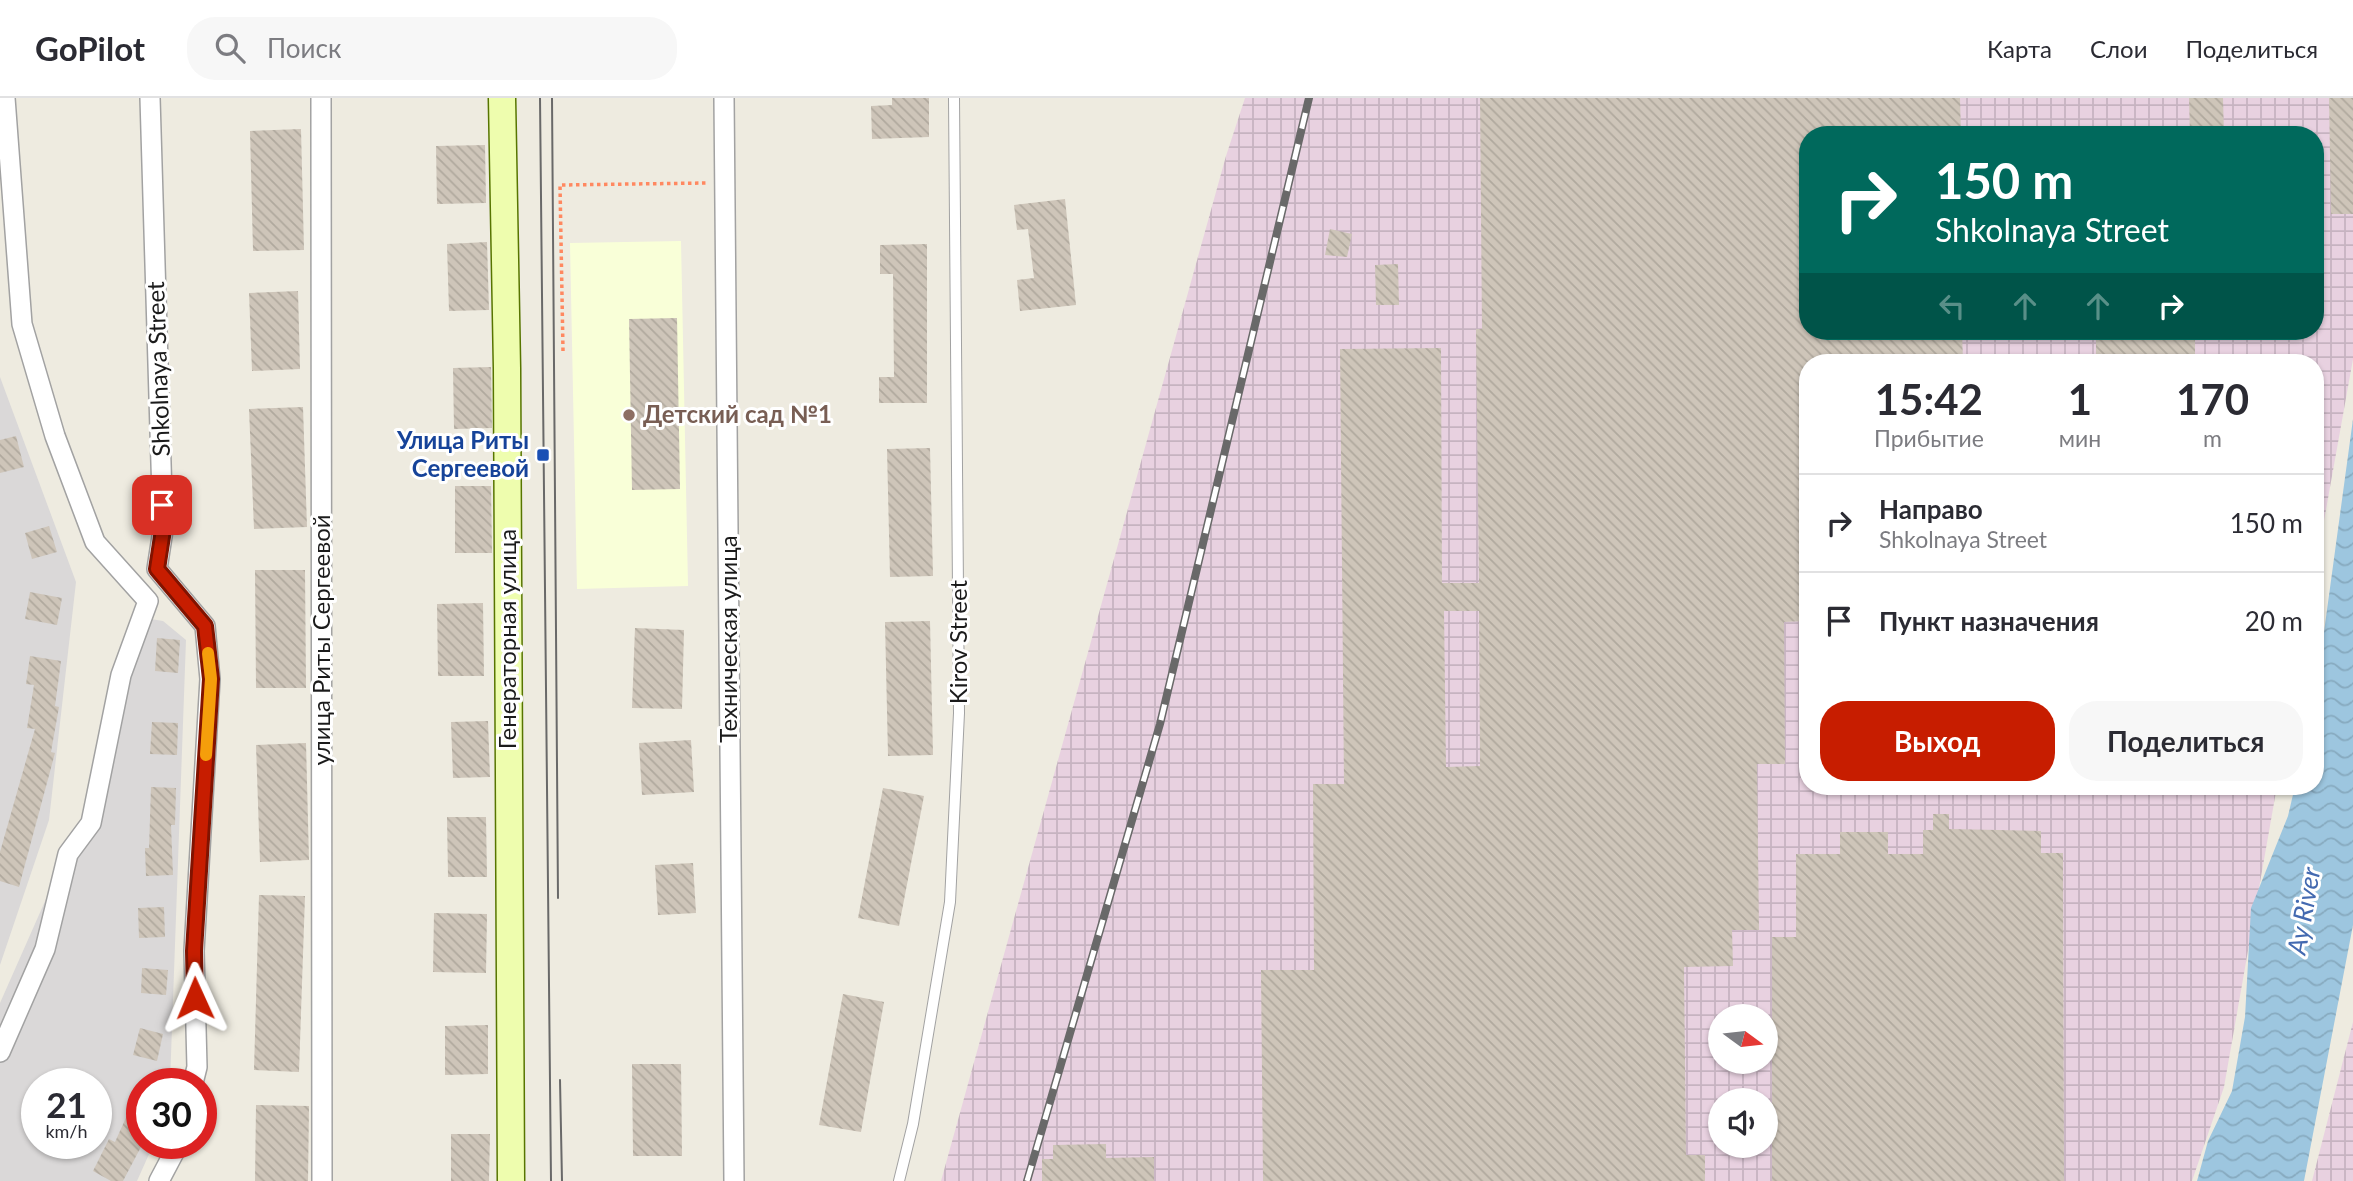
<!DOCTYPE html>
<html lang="ru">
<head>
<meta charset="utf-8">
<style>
  :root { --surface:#fff; --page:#f7f7f7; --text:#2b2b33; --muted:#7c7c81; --line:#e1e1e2; --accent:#c71d00 }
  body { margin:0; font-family:Lato,sans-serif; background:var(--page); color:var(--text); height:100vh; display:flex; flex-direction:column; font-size:26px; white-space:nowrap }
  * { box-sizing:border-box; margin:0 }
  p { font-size:23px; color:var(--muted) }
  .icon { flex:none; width:38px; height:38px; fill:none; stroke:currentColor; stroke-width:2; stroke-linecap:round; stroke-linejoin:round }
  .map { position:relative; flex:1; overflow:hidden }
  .details { position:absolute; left:1799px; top:256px; width:525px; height:441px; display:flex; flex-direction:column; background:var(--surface); border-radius:28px; box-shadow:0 2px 5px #0004 }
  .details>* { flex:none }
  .hud { position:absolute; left:1799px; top:28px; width:525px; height:214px; border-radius:28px; box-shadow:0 2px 5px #0004; background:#00695c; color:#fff; overflow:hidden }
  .needle { width:46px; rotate:105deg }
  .tools { position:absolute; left:1708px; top:906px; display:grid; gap:14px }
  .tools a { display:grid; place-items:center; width:70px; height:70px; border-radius:50%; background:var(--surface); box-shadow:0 2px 5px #0004; font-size:35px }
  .speed { position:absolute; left:21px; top:970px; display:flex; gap:14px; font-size:35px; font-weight:700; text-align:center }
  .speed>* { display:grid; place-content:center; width:91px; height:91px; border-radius:50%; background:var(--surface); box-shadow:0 2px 5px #0004; line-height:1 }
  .speed small { font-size:18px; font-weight:400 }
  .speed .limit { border:10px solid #d22; background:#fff; color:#111 }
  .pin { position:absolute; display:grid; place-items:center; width:60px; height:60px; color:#fff; margin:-30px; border-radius:14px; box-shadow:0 4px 10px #0006 }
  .me { position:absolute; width:77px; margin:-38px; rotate:359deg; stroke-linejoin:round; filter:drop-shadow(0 0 5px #0008) }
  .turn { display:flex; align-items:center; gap:24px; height:147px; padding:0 21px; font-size:32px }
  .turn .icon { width:91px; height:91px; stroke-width:2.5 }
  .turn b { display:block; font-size:49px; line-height:60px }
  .lanes { display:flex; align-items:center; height:66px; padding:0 21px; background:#0003; justify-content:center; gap:35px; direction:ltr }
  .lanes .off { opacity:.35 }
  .eta { display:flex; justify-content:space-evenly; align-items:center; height:119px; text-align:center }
  .eta b { font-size:42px; font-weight:700; line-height:49px }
  .action { display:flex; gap:14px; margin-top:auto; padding:14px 21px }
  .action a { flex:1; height:80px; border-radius:28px; background:var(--accent); color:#fff; font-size:28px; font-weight:700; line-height:80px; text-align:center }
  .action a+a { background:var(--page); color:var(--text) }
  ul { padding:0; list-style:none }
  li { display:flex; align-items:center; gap:21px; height:98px; padding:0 21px; border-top:2px solid var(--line) }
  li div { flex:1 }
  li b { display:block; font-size:26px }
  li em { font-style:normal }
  header { display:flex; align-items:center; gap:42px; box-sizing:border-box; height:98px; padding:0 35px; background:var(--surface); border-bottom:2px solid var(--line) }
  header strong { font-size:33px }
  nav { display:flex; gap:38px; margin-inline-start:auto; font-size:24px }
  .search { width:490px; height:63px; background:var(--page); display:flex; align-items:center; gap:18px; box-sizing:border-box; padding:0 24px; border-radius:28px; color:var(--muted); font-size:26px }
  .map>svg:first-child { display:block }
  .residential { fill:#dad8d8; fill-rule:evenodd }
  .industrial { fill:url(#industrial-grid); fill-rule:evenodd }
  .education { fill:#f9ffd8 }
  .water { fill:url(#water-waves) }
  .building { fill:url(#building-back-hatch); fill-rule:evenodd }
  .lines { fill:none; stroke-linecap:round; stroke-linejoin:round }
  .service-casing { stroke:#a2a2a2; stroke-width:12 }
  .minor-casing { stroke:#a2a2a2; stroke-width:22 }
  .secondary-casing { stroke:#577500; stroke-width:29 }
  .path { stroke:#ff8860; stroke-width:3.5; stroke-dasharray:3.5 3.5; stroke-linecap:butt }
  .service { stroke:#fff; stroke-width:10 }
  .minor { stroke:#fff; stroke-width:19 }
  .secondary { stroke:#eefdae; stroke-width:26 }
  .tram { stroke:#696969; stroke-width:2 }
  .rail-casing { stroke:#696969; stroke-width:8 }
  .rail { stroke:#fff; stroke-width:5; stroke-dasharray:16; stroke-linecap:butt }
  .route-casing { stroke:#811300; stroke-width:18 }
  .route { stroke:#c71d00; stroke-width:12 }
  .slow { stroke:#f59e0b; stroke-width:12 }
  .education-dot { fill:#8d6e63; stroke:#fff; stroke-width:2.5 }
  .transit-dot { fill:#1a4fb4; stroke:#fff; stroke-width:2.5 }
  .labels { text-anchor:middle; stroke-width:6; stroke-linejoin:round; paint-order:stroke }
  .street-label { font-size:24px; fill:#1b1b1b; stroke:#fff }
  .education-label { font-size:24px; font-weight:bold; fill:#785e54; stroke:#fff; text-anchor:start }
  .transit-label { font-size:24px; font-weight:bold; fill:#164399; stroke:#fff; text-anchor:end }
  .water-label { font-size:26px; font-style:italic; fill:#4369b0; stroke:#fff }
</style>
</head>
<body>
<header>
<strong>GoPilot</strong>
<div class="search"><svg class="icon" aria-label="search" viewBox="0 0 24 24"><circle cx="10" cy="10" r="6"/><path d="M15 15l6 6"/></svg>Поиск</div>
<nav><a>Карта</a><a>Слои</a><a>Поделиться</a></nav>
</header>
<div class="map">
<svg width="2353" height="1083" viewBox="0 0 2353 1083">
  <defs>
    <pattern id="industrial-grid" width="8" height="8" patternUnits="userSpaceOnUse" patternTransform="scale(1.75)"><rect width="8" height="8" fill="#e8d1e0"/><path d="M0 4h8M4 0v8" fill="none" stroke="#c6b3c0"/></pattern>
    <pattern id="water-waves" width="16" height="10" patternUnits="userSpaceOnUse" patternTransform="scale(1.75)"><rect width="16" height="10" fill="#9dc6df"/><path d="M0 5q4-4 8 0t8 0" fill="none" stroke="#87aabf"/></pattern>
    <pattern id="building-back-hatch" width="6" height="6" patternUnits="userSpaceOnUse" patternTransform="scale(1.75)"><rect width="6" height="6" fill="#cec5b9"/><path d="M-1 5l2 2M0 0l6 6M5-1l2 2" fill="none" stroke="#b0a99e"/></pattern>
  </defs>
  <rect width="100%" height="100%" fill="#eeebe0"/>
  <path class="residential" d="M0,279l76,205 -27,238 -49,145z
    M133,518l30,5 23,19 -16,443h-28v60h12l-17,38h-137v-178l84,-190zM37,985h59v60h-59z"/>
  <path class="industrial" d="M1245,0h1108v261l-38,212v-209h-507v424h469l-53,301 -32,94h-1251l285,-1025zM1808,37h507v196h-507zM1720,919h46v45h-46zM1720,1003h46v45h-46z
    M2353,924v159h-41z"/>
  <path class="education" d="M681,143l7,345 -111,3 -7,-346z"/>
  <path class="water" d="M2353,321v506l-49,256h-107l11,-40 24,-50 13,-74 6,-109 37,-92 7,-30h20v-88z"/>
  <path class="building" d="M892,0h37v39l-57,2 -1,-33 21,-1z
    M1480,0h480l1,37h-153v196h154l1,31h-155v259l-24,1 1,142h-28l2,166h-27l1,36 -49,1 2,188h19v26h-442l-2,-211h53l-1,-186h31l-4,-435 101,-1 1,235h37l-3,-254h6zM1444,513h35l1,155 -34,1z
    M2189,0h34l1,37h-34z
    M2329,0h24v116h-22z
    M301,31l3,121 -51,1 -3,-120z
    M485,47l1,58 -49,1 -1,-58z
    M1065,101l11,106 -56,6 -3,-31 17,-2 -6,-49 -11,1 -3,-25z
    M1330,131l22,5 -5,23 -22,-2z
    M487,144l2,68 -40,1 -2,-67z
    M927,146v159h-48v-26h15l-1,-103h-13v-29z
    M1398,166l1,41h-23l-1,-40z
    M298,193l2,78 -48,2 -3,-78z
    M677,220l3,171 -48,1 -3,-171z
    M2096,233h99v31h-99z
    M491,269l1,61 -38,1 -1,-61z
    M303,309l4,120 -53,2 -5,-120z
    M16,338l8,31 -24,6v-33z
    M930,350l3,128 -43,1 -3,-128z
    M455,388h36l1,67h-37z
    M49,428l8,26 -25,7 -7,-26z
    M255,472h50l1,118h-50z
    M30,494l32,6 -5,27 -32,-6z
    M483,505l1,73h-46l-1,-72z
    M930,523l3,134 -45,1 -3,-134z
    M635,530l49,2 -2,79 -50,-1z
    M157,540l23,2 -2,33 -23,-2z
    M30,558l31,5 -6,45 4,1 -8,45 4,1 -36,134 -19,-6v-29l35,-123 -8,-1 7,-43 -8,-1z
    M488,623l2,56 -37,1 -2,-56z
    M152,624l26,1 -1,32 -27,-1z
    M691,642l3,52 -52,3 -3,-52z
    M306,645l3,117 -49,2 -4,-117z
    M151,689l25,1 -1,37h-4l2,50 -27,1 -1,-28h4z
    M883,690l41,8 -25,130 -41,-8z
    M1933,716h16v15l92,2v22h22l1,328h-292v-244h24v-83h44v-22h48v22h35v-24h10z
    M447,719h39l1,60h-39z
    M693,765l3,50 -38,2 -3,-50z
    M259,797l46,1 -6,176 -45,-2z
    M164,809l1,30 -26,1 -1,-30z
    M434,815l53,1 -1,59 -53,-1z
    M142,870l26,2 -2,25 -25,-2z
    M843,896l41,8 -23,130 -42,-7z
    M488,927v49l-43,1v-49z
    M140,930l23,6 -6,27 -24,-6z
    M632,966h49l1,92h-49z
    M142,984v63l-19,36h-12l-18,-10 16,-32 6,3z
    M256,1007l53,1 -1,75h-53z
    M451,1036h39l-1,47h-38z
    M1106,1046v14l48,-1v24h-112v-22h11v-14z"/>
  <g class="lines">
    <defs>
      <path id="service" d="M899,1083l14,-57 37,-222 9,-189 -5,-615"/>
      <path id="minor" d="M150,0l13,432 -6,39 48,57 5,53 -16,272 3,116 -4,16
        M321,0l1,1083
        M724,0l10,1083
        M0,954l45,-103 23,-95 23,-31 30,-148 27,-74 -53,-59 -40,-106 -33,-112 -17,-226
        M159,1083l20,-38"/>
      <path id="secondary" d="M502,0l5,270 4,813"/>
    </defs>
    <use href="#service" class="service-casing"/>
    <use href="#minor" class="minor-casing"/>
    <use href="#secondary" class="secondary-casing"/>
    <path class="path" d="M563,253l-3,-166 146,-2"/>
    <use href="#service" class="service"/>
    <use href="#minor" class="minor"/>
    <use href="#secondary" class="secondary"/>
    <path class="tram" d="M540,0l11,1083
      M552,0l6,800
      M560,982l2,101"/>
    <defs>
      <path id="rail" d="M1027,1083l133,-457 149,-626"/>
    </defs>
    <use href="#rail" class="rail-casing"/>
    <use href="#rail" class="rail"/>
  </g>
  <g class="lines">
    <defs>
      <path id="route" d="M162,407l1,25 -6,39 48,57 6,53 -17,272 1,47"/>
    </defs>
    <use href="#route" class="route-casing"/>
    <use href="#route" class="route"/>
    <path class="slow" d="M206,657l5,-76 -3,-26"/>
  </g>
  <circle class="education-dot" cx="629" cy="317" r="7"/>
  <rect class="transit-dot" x="536" y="350" width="14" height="14" rx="3.5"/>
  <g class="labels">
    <g class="street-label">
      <text transform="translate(159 271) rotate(-92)" y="8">Shkolnaya Street</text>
      <text transform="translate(508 541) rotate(-90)" y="8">Генераторная улица</text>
      <text transform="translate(729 541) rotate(-90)" y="8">Техническая улица</text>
      <text transform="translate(322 542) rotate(-90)" y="8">улица Риты Сергеевой</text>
      <text transform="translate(959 544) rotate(-90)" y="8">Kirov Street</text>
    </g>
    <g class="education-label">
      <text x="643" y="325">Детский сад №1</text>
    </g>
    <g class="transit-label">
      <text x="529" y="351">Улица Риты<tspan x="529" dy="28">Сергеевой</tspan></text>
    </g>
    <g class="water-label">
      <text transform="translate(2304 813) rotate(-80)" y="9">Ay River</text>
    </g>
  </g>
</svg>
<div class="tools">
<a><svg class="needle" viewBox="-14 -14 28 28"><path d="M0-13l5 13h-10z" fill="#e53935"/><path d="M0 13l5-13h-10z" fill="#7c7c81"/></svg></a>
<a><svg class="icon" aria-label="sound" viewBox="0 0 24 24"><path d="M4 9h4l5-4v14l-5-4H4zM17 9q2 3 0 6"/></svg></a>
</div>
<div class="speed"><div>21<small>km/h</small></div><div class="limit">30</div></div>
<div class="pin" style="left:162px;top:407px;background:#d93025"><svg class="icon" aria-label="arrive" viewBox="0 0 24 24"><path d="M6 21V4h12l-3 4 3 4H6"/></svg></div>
<svg class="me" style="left:195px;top:900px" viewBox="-20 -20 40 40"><path d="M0-17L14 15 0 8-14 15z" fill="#c71d00" stroke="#fff" stroke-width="4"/></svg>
<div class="hud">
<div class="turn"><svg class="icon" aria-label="right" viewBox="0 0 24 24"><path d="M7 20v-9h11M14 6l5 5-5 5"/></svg><div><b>150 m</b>Shkolnaya Street</div></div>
<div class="lanes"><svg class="icon off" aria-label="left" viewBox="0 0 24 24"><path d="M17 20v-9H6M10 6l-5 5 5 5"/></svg><svg class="icon off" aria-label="ahead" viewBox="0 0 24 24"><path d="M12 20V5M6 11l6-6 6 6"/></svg><svg class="icon off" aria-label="ahead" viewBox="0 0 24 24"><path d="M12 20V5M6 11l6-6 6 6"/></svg><svg class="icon" aria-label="right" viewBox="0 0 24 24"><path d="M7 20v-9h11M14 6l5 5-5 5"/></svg></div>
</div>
<section class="details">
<div class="eta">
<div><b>15:42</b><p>Прибытие</p></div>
<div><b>1</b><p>мин</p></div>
<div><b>170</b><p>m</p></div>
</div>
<ul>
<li><svg class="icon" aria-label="right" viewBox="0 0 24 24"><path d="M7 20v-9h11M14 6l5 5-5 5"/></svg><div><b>Направо</b><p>Shkolnaya Street</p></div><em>150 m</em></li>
<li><svg class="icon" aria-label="arrive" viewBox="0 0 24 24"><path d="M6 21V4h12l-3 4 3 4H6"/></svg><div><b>Пункт назначения</b></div><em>20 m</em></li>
</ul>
<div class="action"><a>Выход</a><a>Поделиться</a></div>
</section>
</div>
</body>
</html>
